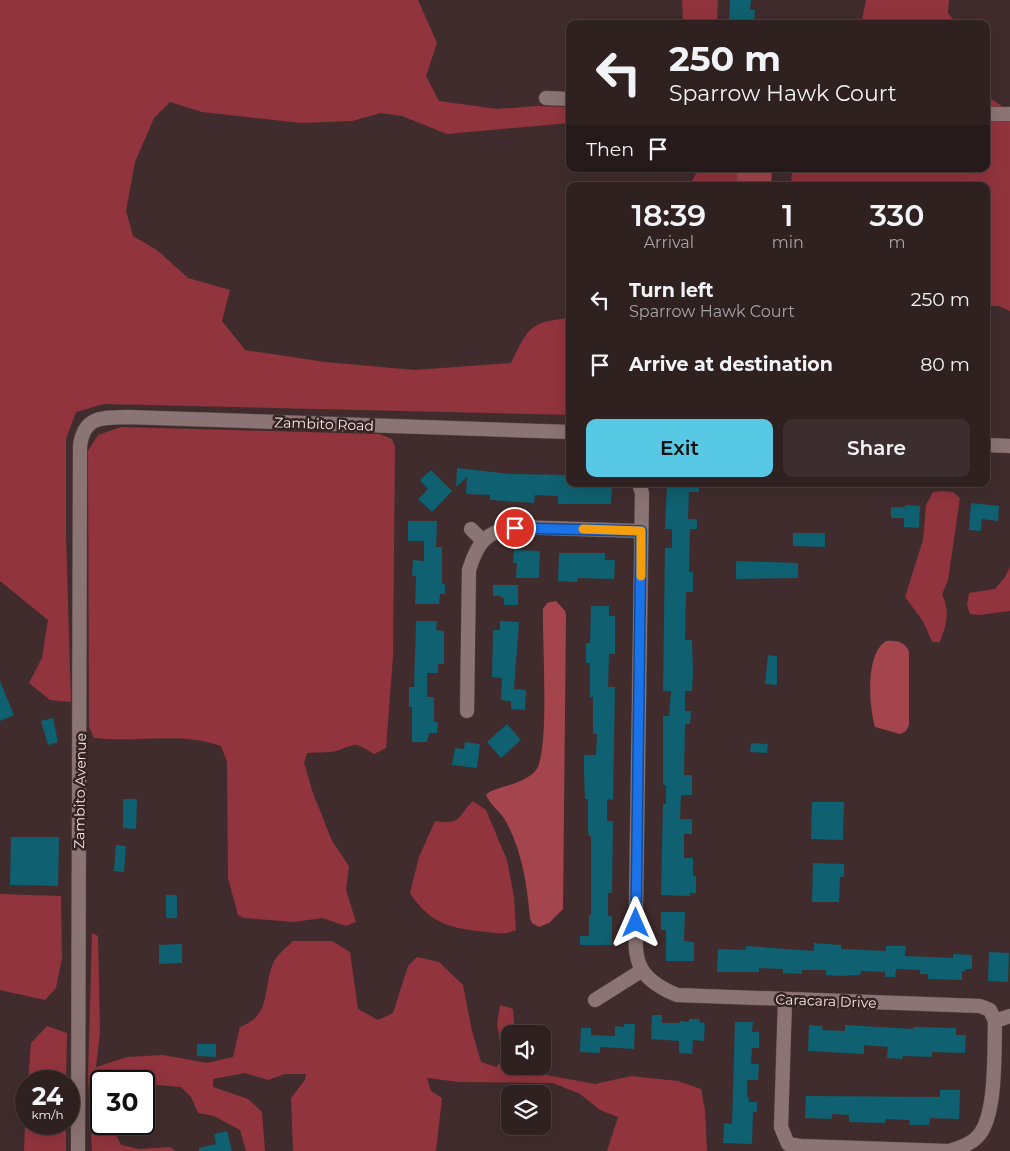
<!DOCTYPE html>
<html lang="en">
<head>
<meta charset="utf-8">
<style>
  :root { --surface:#302121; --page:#3c2e2e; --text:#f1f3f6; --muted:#a8a3a5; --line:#4b3e3f; --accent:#58c9e4 }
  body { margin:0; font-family:Montserrat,sans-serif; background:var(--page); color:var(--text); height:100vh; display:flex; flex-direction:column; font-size:19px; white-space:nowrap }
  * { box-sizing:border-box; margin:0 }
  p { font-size:16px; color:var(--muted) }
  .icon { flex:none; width:28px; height:28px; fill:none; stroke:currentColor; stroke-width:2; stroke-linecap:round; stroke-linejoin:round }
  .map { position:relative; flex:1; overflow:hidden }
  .side { position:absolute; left:566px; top:182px; width:424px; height:305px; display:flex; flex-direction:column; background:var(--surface); border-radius:10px; box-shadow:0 5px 20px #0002,0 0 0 1px var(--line) }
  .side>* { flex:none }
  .guide { position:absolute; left:566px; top:20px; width:424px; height:152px; border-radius:10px; box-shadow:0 5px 20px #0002,0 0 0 1px var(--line); background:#302121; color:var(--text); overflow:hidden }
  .controls { position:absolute; left:501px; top:1025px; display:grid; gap:10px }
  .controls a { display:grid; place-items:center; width:50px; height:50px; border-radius:10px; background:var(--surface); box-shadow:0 5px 20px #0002,0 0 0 1px var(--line); font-size:25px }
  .speed { position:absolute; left:15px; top:1070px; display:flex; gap:10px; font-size:25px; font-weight:700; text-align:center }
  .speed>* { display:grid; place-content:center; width:65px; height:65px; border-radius:50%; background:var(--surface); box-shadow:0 5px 20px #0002,0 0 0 1px var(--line); line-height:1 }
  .speed small { font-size:12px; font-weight:400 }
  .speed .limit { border:2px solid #111; border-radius:8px; background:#fff; color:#111 }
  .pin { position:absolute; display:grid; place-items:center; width:42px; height:42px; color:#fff; margin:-21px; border:2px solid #fff; border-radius:50%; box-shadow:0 1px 5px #0007 }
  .me { position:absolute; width:55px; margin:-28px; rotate:0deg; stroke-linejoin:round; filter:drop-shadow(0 0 4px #0008) }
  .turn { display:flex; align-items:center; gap:18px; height:105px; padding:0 20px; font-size:22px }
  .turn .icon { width:65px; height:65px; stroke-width:2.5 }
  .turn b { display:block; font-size:35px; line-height:42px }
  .then { display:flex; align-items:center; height:48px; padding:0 20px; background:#0003; gap:10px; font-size:19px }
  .eta { display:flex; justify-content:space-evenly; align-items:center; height:85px; text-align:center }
  .eta b { font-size:30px; font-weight:600; line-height:35px }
  .primary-button { display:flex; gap:10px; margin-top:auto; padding:10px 20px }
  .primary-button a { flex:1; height:58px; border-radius:10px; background:var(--accent); color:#111; font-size:20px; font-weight:600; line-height:58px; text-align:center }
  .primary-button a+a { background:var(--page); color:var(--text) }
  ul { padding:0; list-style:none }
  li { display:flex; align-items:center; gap:15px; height:65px; padding:0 20px }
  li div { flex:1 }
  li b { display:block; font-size:19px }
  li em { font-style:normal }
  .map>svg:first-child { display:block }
  .forest { fill:#92343e }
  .water { fill:#a4454d }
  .building { fill:#0f6070 }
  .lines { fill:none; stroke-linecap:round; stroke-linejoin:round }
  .minor-casing { stroke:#5b4b4a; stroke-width:15 }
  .minor { stroke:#8b7474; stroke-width:14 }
  .route-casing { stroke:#114b97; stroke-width:12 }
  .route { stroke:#1a73e8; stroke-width:9 }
  .slow { stroke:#f59e0b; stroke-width:9 }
  .labels { text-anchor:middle; stroke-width:5; stroke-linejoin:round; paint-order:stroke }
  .street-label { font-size:14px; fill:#f3e6e5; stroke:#352222 }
</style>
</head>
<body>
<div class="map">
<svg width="1010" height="1151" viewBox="0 0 1010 1151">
  <rect width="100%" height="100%" fill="#402c2c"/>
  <path class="forest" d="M0,0h418l19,43 -11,33 13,25 58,8 41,-3 32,1v16l-123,11 -45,-18 -21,-3 -29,8 -51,2 -99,-11 -32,-10 -16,16 -19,44 -9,49 7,25 24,14 31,28 42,12 -8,31 23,29 80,12 90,8 96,-7c18,-35 17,-41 59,-45v97l-466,-11 -28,8 -10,27v96l5,167 -21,-2 -21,-17 13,-25 6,-38 -48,-39z
    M682,0h36l-1,24h-34z
    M866,0h83l-1,13 9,11h-96z
    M986,97l9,4 15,12v198l-11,-5h-13v-120h-195l1,-17h194z
    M698,169h38l1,17h-47z
    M121,427l258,7 13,5 3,8 -2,209 -7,92 -12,6c-22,-13 -16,-10 -38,-3 -8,2 -20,1 -29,2l-3,10 9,30 19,48 17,25 -3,24 10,32 -10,4 -24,-8 -28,4 -50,-4 -6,-3 -10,-37 -1,-116 -6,-16c-41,-15 -85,-3 -127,-8l-5,-11 -1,-276 10,-16z
    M942,491l11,1 7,6 -12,82 -6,14c8,18 5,29 -2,48h-8l-9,-21 -18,-24 18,-57 3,-35 7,-13z
    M1010,567v44l-31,4 -9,-1 -3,-9 2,-12 26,-4 10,-12z
    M473,801l13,9 21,50 7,37 2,33c-11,5 -18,3 -30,2 -35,-4 -55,-7 -76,-39l9,-36 16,-36c27,5 23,-6 38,-20z
    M0,894l61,2 1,62 -6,30 -11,12 -45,-10z
    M92,933l6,3 2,96 -4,35 31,-10 36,-2 44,8 26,-6 7,-30c33,-12 22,-40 34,-66 4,-7 13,-14 19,-20h39l18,11 8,57 20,11 15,-7 15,-47 9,-9 22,5 24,23 9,46 9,31 15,5 7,-7 -6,-36 3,-19 13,4 2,25h-5v32h8l1,4 76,14 36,-8 47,5 23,8 4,21 2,41h-100l11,-34 -18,-7 -20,-16 -27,-11 -94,-1 -32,-4 4,13 11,7 -6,53h-143l-2,-53 14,-18 1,-6h-21l-17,6 -23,-7 -32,6v8l35,12 14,13 3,39h-19l-6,-21 -26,-14 -16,-3 -7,-16 -10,-10 -37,-3v-3h-43v43h10l10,21 18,4 31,-2 5,4h-83l-4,-73z
    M47,1026l20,7 -1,48h-38l3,-38z
    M26,1101v23h40v27h-42z"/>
  <path class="water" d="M736,169h36l-1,17h-34z
    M556,601l9,10 1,4 -3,294 -14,14 -10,4 -7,-4 -2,-5c-3,-33 -8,-69 -25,-98 -5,-9 -15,-15 -19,-25 8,-9 37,-9 50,-25 14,-17 6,-133 7,-161l4,-6z
    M886,641c10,-1 20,1 23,11v73l-3,6 -6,3 -25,-7c-6,-20 -10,-73 11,-86z"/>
  <path class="building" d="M730,0h21l-1,10h5l-1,14h-25z
    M457,468l54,6 59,1v9h42l-1,20h-53v-8l-23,-1 -1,8 -44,-3v-5l-24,-1 1,-17 -11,10z
    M431,470l21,21 -20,21 -14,-13 10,-10 -8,-9z
    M667,484h32v8h-10l-1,27h9v10h-7l-1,43h4v20h-7l-1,48h7l1,32 -1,19h-7v20h6l-1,13h-5l-1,51h8v20h-11l-1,24h12v15h-8v24h9v18h3v17h-6v3l-29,-1 2,-91h3v-19h-3v-69h6l2,-25h-8l2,-143h7v-19h-7z
    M971,503l28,3 -1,15 -16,-2 -1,12 -12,-1z
    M905,505l15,1 -1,22 -15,-1v-9h-13v-11h14z
    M408,521h29l-1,26h6v37h3v10h-5l-1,10h-24l1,-28h-4l1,-16 11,1v-20h-16z
    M793,533h32v14l-32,-1z
    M514,550l26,1 -1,27h-23l1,-15h-4z
    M559,553h46v7h10l-1,19 -36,-1 -1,4 -19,-1z
    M736,561l62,2v15l-62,1z
    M493,585h25v20h-14v-7h-3v-2h-8z
    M591,606h18v10h6v38h-6l-1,33h7l-2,113 -6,-1v22h6l-1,72h-4v23h4v29h-32v-9h9v-21h2v-79h-2l-1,-5v-32h-3l-1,-29v-15h12l1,-21h-4v-37h-3v-34h-4v-20h4z
    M416,621h21l-1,9 8,1v33h-6v9h-11v24h7v25h4l-1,11h-8l-2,9h-15v-35h-3v-20h5z
    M500,621l19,1 -5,67 12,1 -1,20 -14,-1v-8l-10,-1 1,-22 -10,-1 1,-47h7z
    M768,655l9,1v29l-12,-1z
    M0,681l14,34 -14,6z
    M53,718l5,24 -10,3 -7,-24z
    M507,724l14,16 -20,18 -14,-16z
    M465,742l15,2 -3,24 -25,-3 3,-17 9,1z
    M751,743l17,1 -1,9 -17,-1z
    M123,799h14l-1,30 -13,-1z
    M812,802h32l-1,38 -32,-1z
    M11,837h48l-1,49 -48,-1z
    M116,845l10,1 -2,26 -10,-1z
    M813,863l31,1v13h-4l-1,25h-27z
    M166,895h11v23h-11z
    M661,912h24l-1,29 10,1v19h-28v-31h-5z
    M814,943l27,2v4l45,2v-5h20l-1,10 48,2v-4l19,1v14h-7v3l-3,-1v9l-34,-1v-5h-8v-4l-24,-1 -1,8h-10v-5l-24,-1 -1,4 -20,1 -14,-1v-5h-24v4l-19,-1v-4l-24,-1v4h-42l1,-23 28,1v-4l68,5z
    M182,944v19l-23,1v-19z
    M989,952l20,1 -1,29 -20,-1z
    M652,1015h10v8h18v-2l9,1v-3h11l-1,3 6,1 -1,18 -11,-1 -1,14 -13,-1v-12l-28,-2z
    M735,1022h18l-1,10h7v16h-7l-1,16h8l-1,16h-11v17l2,1v4h8v10h-4l-1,32 -29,-1 1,-20 8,1z
    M624,1024h11l-1,25 -34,-2v6l-20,-1 1,-24h10v7l24,1v-10l9,1z
    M809,1025l13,1v4l23,1v-6l68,4v-2l43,1v7h10l-1,18 -33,-1v5l-29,-1 -1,3 -15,-1 1,-11 -24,-2v9l-56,-3z
    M197,1044h19v13l-19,-1z
    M940,1090h20l-1,29 -29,-1 -1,7h-20l1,-5 -24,-1 -1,4 -36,-1v-7l-17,-1v5l-27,-1 1,-22 134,1z
    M227,1131l5,20h-33v-3l17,-4 -2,-10z"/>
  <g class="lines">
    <defs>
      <path id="minor" d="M546,98l24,1
        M986,114h24
        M986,445l24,1
        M639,484l3,9 -6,414c0,46 -8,68 41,88l303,11 10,4 5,11 15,-5
        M471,529l12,12
        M467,711l2,-141c8,-26 16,-39 46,-43l126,4
        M595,1000l46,-29
        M785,1000l-4,127 7,17 12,2 147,5
        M78,1151l2,-705c4,-31 23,-28 47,-29l443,15
        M949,1151c11,-3 23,-7 30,-16 18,-21 15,-86 16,-114"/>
    </defs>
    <use href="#minor" class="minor-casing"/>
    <use href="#minor" class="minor"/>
  </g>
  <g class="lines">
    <defs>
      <path id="route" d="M515,528l126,3 -5,392"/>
    </defs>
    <use href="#route" class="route-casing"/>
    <use href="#route" class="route"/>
    <path class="slow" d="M583,529l58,2v45"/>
  </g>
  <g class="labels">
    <g class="street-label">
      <text transform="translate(324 424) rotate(2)" y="5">Zambito Road</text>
      <text transform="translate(80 791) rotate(-89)" y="5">Zambito Avenue</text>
      <text transform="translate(826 1001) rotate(2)" y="5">Caracara Drive</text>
    </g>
  </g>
</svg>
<div class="controls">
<a><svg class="icon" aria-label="sound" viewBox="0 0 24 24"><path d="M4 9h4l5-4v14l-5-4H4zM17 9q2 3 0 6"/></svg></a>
<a><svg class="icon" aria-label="layers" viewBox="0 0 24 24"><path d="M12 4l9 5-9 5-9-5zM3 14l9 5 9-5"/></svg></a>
</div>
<div class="speed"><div>24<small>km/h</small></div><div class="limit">30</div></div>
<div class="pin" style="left:515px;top:528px;background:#d93025"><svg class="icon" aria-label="arrive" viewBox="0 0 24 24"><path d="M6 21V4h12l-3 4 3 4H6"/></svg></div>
<svg class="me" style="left:636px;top:923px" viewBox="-20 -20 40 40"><path d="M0-17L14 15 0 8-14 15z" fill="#1a73e8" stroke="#fff" stroke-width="4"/></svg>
<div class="guide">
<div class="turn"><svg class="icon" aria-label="left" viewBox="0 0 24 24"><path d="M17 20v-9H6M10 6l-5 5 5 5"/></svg><div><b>250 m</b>Sparrow Hawk Court</div></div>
<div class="then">Then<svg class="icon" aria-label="arrive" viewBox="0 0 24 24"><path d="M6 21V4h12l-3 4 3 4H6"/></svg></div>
</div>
<section class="side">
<div class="eta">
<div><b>18:39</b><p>Arrival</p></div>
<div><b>1</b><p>min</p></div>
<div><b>330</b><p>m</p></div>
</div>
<ul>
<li><svg class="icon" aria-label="left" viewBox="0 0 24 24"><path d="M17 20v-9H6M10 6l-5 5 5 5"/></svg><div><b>Turn left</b><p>Sparrow Hawk Court</p></div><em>250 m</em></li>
<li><svg class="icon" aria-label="arrive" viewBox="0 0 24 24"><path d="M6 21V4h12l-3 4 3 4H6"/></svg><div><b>Arrive at destination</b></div><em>80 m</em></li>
</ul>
<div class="primary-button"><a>Exit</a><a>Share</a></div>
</section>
</div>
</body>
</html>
